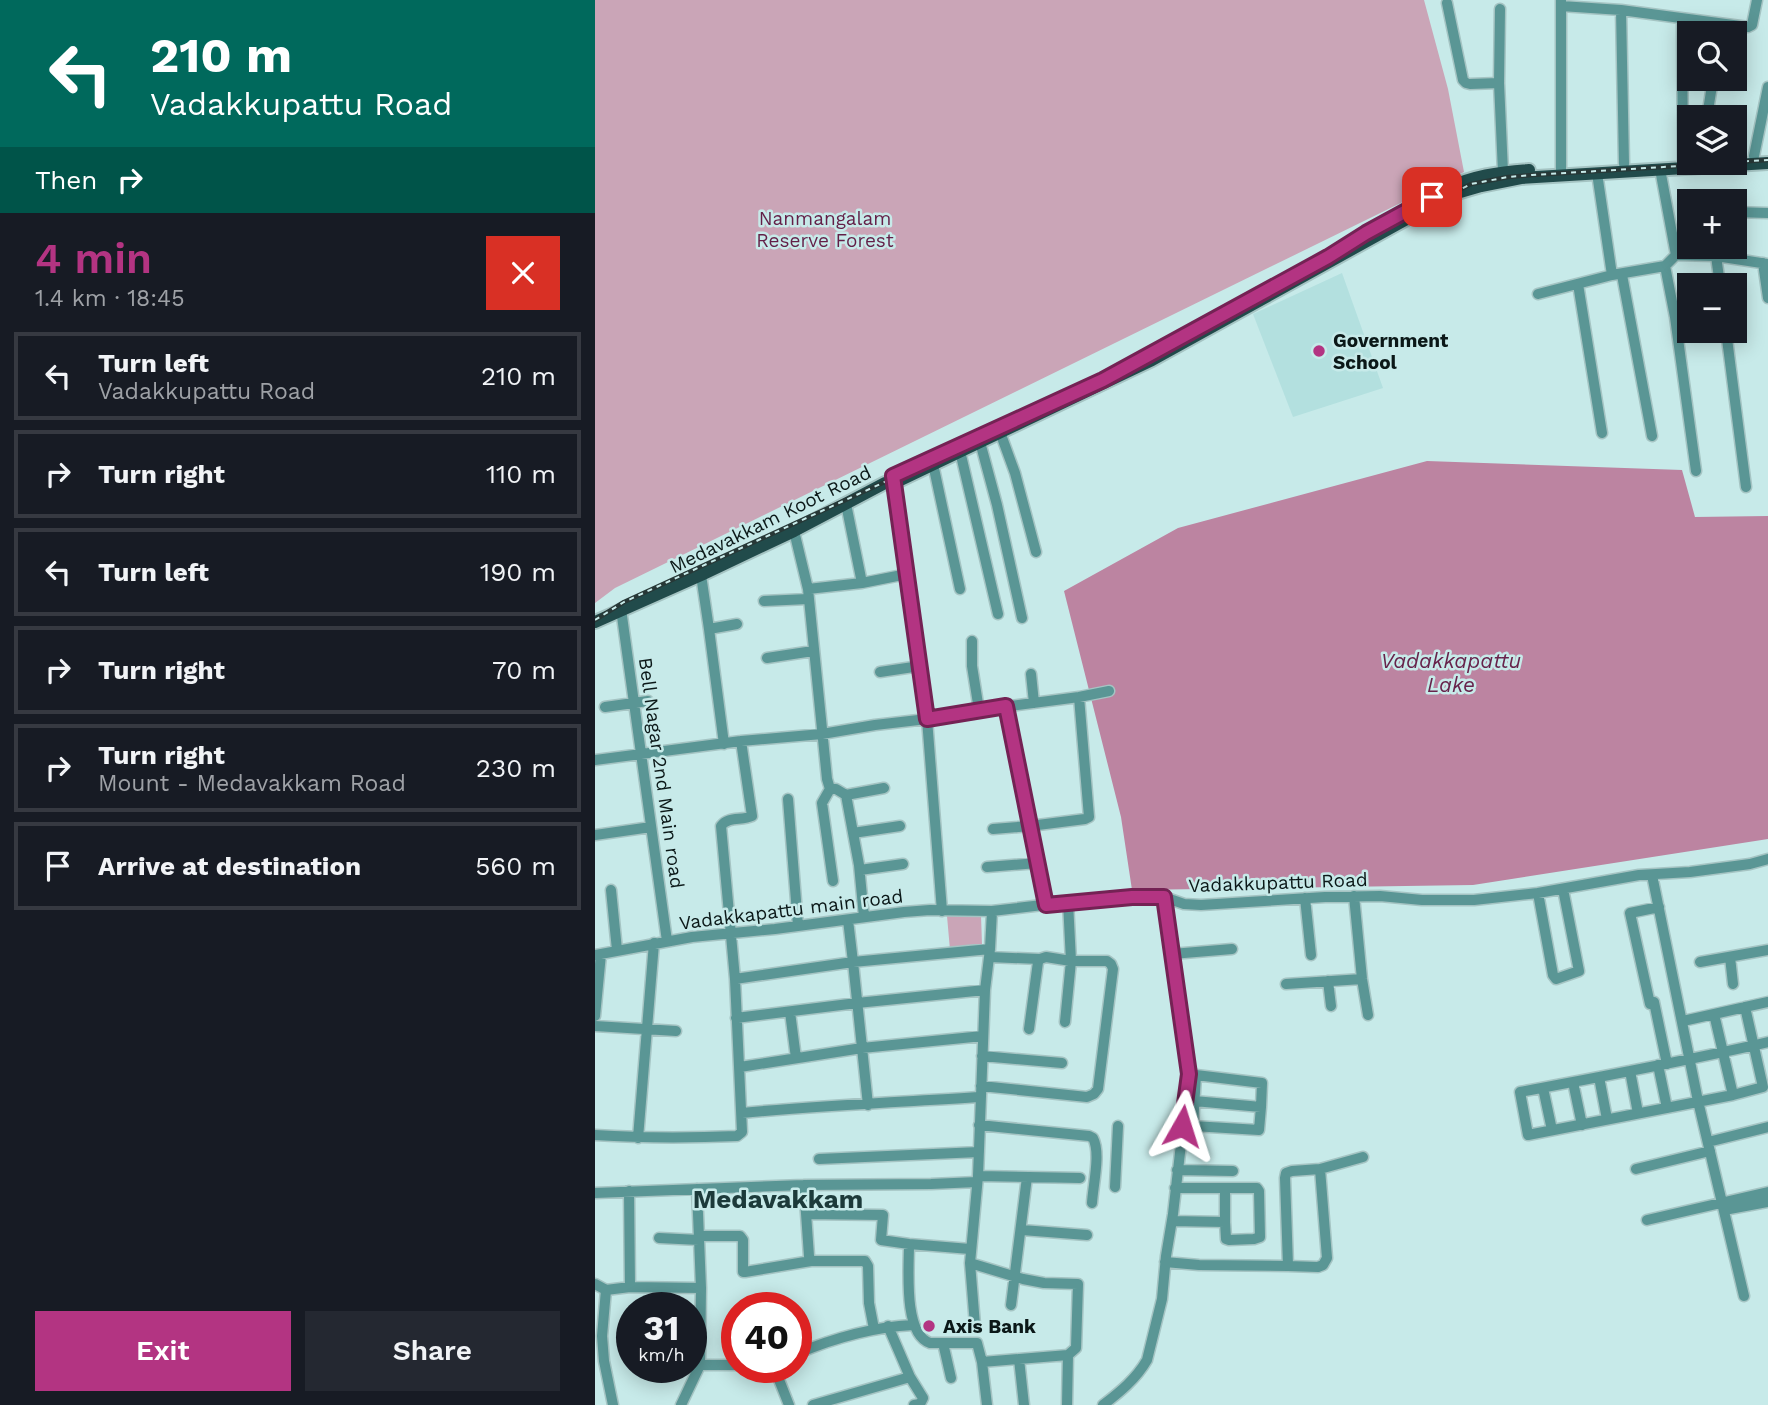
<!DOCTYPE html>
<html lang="en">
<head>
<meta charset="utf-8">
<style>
  :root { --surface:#171b24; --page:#242831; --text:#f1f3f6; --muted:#9ea1a6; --line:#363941; --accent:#b33482 }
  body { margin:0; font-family:"Work Sans",sans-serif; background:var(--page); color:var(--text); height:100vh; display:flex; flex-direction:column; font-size:26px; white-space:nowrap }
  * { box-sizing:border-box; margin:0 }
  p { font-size:23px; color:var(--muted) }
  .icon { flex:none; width:38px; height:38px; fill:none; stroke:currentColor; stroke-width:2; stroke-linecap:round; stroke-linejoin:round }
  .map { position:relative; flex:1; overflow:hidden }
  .sheet { display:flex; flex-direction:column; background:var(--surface); width:595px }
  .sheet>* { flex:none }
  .top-card { background:#00695c; color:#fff; overflow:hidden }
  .tools { position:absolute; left:1082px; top:21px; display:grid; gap:14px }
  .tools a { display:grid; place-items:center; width:70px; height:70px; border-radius:0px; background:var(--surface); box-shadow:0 4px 18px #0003; font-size:35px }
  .speed { position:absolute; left:21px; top:1292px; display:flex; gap:14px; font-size:35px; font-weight:700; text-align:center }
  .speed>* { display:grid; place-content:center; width:91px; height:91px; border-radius:50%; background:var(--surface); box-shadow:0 4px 18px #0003; line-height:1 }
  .speed small { font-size:18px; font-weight:400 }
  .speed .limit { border:10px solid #d22; background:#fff; color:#111 }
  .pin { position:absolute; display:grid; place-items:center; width:60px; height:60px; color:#fff; margin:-30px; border-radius:14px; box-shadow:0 4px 10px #0006 }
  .me { position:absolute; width:77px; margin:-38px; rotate:6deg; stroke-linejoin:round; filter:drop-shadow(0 0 5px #0008) }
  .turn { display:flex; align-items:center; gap:24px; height:147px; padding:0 35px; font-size:32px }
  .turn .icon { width:91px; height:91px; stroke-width:2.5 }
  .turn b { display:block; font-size:49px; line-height:60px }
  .then { display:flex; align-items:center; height:66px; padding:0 35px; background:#0003; gap:14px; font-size:26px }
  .round { display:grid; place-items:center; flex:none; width:74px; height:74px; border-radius:0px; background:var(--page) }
  .overview { display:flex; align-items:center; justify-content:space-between; height:119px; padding:0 35px }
  h1 { font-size:42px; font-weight:600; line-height:52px; color:var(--accent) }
  .button { display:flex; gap:14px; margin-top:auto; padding:14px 35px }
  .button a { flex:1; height:80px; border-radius:0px; background:var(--accent); color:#fff; font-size:28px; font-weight:600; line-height:80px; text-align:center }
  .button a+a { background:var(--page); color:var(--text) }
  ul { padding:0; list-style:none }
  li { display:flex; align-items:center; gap:21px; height:88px; margin:0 14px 10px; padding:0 21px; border:4px solid var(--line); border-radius:0px }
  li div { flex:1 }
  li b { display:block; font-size:26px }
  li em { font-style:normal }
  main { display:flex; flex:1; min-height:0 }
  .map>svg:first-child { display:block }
  .built { fill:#b3e0df }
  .green { fill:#caa5b7 }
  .water { fill:#bc84a1 }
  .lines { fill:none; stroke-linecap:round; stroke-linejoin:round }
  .minor-casing { stroke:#a5c4c3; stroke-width:13 }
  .major-casing { stroke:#a5c4c3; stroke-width:16 }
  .minor { stroke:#5a9695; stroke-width:10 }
  .major { stroke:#214b4b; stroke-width:12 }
  .rail-casing { stroke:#273837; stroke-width:4.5 }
  .rail { stroke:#c7eae9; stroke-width:2; stroke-dasharray:5; stroke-linecap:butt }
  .route-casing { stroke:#742254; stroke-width:18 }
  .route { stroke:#b33482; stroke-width:12 }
  .poi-dot { fill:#b33482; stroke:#c7eae9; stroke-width:2.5 }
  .labels { text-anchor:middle; stroke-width:5; stroke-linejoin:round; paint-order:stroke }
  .park-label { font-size:19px; fill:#631f47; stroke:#c7eae9 }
  .poi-label { font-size:19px; font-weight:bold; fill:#0b1818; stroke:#c7eae9; text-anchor:start }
  .street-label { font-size:19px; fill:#0b1818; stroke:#c7eae9 }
  .water-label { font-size:21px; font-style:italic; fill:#67234b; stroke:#c7eae9 }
  .district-label { font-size:26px; font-weight:bold; fill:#1c3a3a; stroke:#c7eae9 }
</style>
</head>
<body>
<main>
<section class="sheet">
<div class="top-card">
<div class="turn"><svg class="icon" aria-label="left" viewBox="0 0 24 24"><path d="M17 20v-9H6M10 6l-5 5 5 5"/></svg><div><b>210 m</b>Vadakkupattu Road</div></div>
<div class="then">Then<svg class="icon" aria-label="right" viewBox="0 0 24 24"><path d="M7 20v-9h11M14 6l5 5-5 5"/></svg></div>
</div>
<div class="overview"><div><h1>4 min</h1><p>1.4 km · 18:45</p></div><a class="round" style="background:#d93025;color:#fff"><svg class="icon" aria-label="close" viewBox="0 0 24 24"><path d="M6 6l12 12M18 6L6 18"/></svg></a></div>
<ul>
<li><svg class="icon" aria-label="left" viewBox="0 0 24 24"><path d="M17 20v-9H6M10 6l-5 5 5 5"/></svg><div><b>Turn left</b><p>Vadakkupattu Road</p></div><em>210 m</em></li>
<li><svg class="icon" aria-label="right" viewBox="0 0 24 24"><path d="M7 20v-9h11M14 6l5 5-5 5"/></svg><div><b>Turn right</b></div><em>110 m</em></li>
<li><svg class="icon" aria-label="left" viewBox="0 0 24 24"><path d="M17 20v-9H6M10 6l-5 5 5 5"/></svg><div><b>Turn left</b></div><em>190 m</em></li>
<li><svg class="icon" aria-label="right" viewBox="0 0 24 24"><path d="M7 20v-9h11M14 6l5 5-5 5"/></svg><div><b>Turn right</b></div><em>70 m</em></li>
<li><svg class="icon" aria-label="right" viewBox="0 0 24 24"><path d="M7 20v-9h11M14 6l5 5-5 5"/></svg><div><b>Turn right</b><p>Mount - Medavakkam Road</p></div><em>230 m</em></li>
<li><svg class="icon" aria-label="arrive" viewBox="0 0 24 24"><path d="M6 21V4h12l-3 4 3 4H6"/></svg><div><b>Arrive at destination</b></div><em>560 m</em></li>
</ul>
<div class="button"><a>Exit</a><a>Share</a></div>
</section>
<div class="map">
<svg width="1173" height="1405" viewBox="0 0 1173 1405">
  <rect width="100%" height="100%" fill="#c7eae9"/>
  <path class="built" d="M747,273l41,115 -90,29 -40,-103z"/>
  <path class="green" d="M0,0h829l24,89 16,83 -849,416 -20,15z
    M386,915l1,30 -32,5 -3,-34z"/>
  <path class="water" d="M832,461l255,9 13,47 73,-1v323l-295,46 -341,5 -11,-73 -57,-226 114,-63z"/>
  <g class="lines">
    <defs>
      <path id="minor" d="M966,1v175
        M852,3l16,77 3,3 4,1 29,-1
        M966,6l60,4 127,17 4,-2 5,-25
        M905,9l-1,74 4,89
        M1026,10l3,154
        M1087,19l1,149
        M1112,117l6,-38
        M1159,156l14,-69
        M1065,169l16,86
        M1002,173l15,102
        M1139,212l34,1
        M1121,256l4,29
        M1168,263l5,35
        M1070,266l10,51 21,154
        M1027,275l30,161
        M983,284l24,149
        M943,294l74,-19 53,-9 11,-11 40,1 52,8
        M1131,331l20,156
        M405,432l15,41 21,79
        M385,442l17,63 25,113
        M365,451l38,163
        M338,464l27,125
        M298,476l34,243 52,-9 100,-13 30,-6
        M199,531l14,58 19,190 3,10h6l10,6 13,70 5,52
        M106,575l8,54
        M267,583l45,-9
        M213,589l54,-6 -16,-79
        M169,601l44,-2
        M26,609l46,332
        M377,641v25l7,44
        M172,658l46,-7
        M285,672l40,-6
        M436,674l3,29
        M411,706l40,199
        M10,707l43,-6
        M129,744l-15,-115 28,-5
        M0,760l146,-19 81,-7 53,-9 52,-6 15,192
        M235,789l-8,14 11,78
        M251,795l38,-7
        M193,799l10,127
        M398,829l37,-3 55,-7 4,-2 -10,-120
        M258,833l47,-7
        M0,835l56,-8
        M392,867l51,-4
        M265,870l43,-6
        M1057,875l46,226 46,195
        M16,890l6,60
        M943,893l15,82 3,4 23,-8 -16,-82
        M759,896l8,83 6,36
        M710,898l6,57
        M1064,907l-29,6 20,91 4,-2 13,62
        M577,954l60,-5
        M0,955l97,-18 83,-8 129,-17 26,-2 62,1 76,-9 64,-5h32l20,7 17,1 124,-8 55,-1 42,4h52l64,-7 101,-18 51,-3 60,-8 18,-5
        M394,957l51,2
        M1135,957l3,27
        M1105,962l68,-12
        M140,979l118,-17 -5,-42
        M733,981l3,25
        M691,984l76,-5
        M1150,1007l18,80 -30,8 -205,40 -8,-43c83,-16 166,-31 248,-50
        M195,1012l6,46
        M1119,1014l19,81
        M0,1016l6,-62
        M141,1018l121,-15 128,-13
        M1088,1021l85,-19
        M470,1022l6,-61 -3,-59
        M0,1026l81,5
        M387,1056l80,7
        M1063,1065l9,43
        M145,1067l122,-19 121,-12
        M1035,1071l8,42
        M1004,1077l8,42
        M978,1082l9,43
        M386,1086l106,11 7,-3 4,-5 15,-120 -2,-5 -4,-3h-36l-25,-4 -6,2 -2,3 -9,67
        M948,1088l9,42
        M590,1099l9,2 67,6 1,-24 -66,-8 -3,51 66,4 2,-23
        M273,1105l-15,-143 137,-13
        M147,1113c80,-8 159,-11 239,-16
        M384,1125l110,11 4,2c8,15 0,47 -1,65
        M0,1135c47,3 94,3 142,1l5,-4 -7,-153 -14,-153c8,-10 20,-5 31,-10l-11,-75
        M43,1138l16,-195
        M1113,1142l60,-15
        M224,1159l160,-7
        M1041,1169l74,-18
        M582,1170l56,1
        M383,1176l102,2
        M209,1185l5,71 2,5h54l3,5 1,37 5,26
        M520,1187l3,-61
        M34,1191l1,96
        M0,1193l209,-8 127,-1 46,-2
        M1129,1210l44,-8
        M211,1214l77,1 -2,25 28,4 61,5
        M1052,1220l121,-28
        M577,1221l53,1 1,17 3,1 25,-1 6,-2 -1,-46 -2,-3h-82
        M630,1222v-33
        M427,1230l65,5
        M104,1236h41l3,4v32h2l66,-11
        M64,1238l40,2
        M314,1244c0,24 -6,90 21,99h47l5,19 5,43
        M570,1262l34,3 89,1 -3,-88 1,-5 6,-2 28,-2 43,-12
        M375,1263l53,16 21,4 34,1 -2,64 -8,7 -86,7
        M693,1266l30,1 5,-2 4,-7 -7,-89
        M0,1284l11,6 24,-3 71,1
        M11,1290l-4,46 2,25 9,44
        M416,1305l16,-128
        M380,1325l-5,-62 8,-87 7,-186 5,-41 2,-38
        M293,1326l22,51 13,21 -3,6 -6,1
        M348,1343l8,35
        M201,1354c38,-16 76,-27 117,-29
        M424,1359l5,46
        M105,1365h37
        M179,1367l15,38
        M86,1405l19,-40 1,-77 -4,-99
        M218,1405l97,-28
        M472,1405l1,-50
        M508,1405c17,-13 33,-26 44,-45l15,-61 4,-43 7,-42 16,-140 -15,-94 -10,-83"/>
      <path id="major" d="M850,189c27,-13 54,-17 84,-19
        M0,622l106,-47 93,-44 91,-48h9l258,-123 298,-165 31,-9 40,-8 247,-15"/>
    </defs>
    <use href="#minor" class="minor-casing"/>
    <use href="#major" class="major-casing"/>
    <use href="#minor" class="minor"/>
    <use href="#major" class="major"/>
    <defs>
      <path id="rail" d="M1139,162l34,-2
        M0,620l29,-18 480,-221 321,-174 46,-23 37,-7 24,-2 197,-12"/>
    </defs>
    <use href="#rail" class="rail-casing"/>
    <use href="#rail" class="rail"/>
  </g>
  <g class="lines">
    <defs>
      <path id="route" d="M587,1126l7,-52 -25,-177h-32l-86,8 -40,-199 -79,13 -34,-243 210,-96 225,-123 38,-24 66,-36"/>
    </defs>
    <use href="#route" class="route-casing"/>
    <use href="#route" class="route"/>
  </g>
  <g class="poi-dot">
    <circle cx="724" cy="351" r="7"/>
    <circle cx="334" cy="1326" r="7"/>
  </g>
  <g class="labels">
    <g class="park-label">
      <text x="230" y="225">Nanmangalam<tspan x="230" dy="22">Reserve Forest</tspan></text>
    </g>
    <g class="poi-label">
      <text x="738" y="347">Government<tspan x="738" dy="22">School</tspan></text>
      <text x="348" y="1333">Axis Bank</text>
    </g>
    <g class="street-label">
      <text transform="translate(175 519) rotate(-26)" y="7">Medavakkam Koot Road</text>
      <text transform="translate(67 773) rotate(82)" y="7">Bell Nagar 2nd Main road</text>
      <text transform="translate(683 882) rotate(-2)" y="7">Vadakkupattu Road</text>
      <text transform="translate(196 909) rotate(-7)" y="7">Vadakkapattu main road</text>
    </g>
    <g class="water-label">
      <text x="856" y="668">Vadakkapattu<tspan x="856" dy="24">Lake</tspan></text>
    </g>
    <g class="district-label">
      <text x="183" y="1208">Medavakkam</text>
    </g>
  </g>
</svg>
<div class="tools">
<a><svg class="icon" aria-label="search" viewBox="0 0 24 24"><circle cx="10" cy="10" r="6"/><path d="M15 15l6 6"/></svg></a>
<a><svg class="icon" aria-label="layers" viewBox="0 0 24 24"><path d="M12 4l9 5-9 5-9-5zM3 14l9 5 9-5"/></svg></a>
<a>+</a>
<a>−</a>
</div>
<div class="speed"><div>31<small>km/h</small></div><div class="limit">40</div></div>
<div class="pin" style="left:837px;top:197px;background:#d93025"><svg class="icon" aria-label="arrive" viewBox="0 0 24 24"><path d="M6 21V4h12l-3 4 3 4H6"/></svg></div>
<svg class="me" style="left:587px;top:1126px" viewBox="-20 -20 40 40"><path d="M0-17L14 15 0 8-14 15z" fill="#b33482" stroke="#fff" stroke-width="4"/></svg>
</div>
</main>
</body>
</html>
